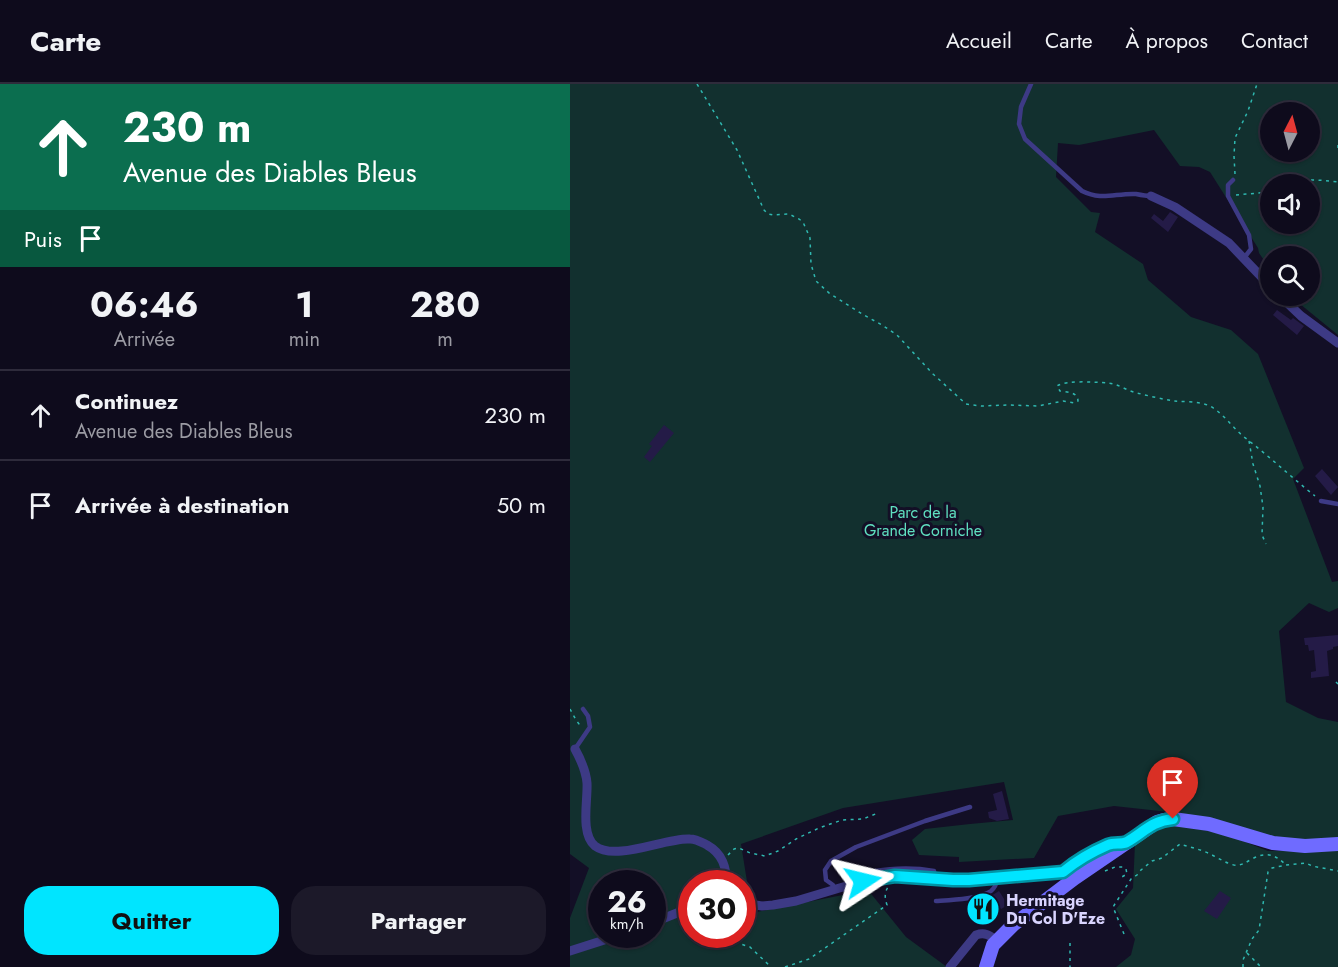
<!DOCTYPE html>
<html lang="fr">
<head>
<meta charset="utf-8">
<style>
  :root { --surface:#0e0b1c; --page:#1c1929; --text:#f1f3f6; --muted:#9b9ba3; --line:#2e2b3b; --accent:#00e5ff }
  body { margin:0; font-family:Jost,sans-serif; background:var(--page); color:var(--text); height:100vh; display:flex; flex-direction:column; font-size:22px; white-space:nowrap }
  * { box-sizing:border-box; margin:0 }
  p { font-size:20px; color:var(--muted) }
  .icon { flex:none; width:33px; height:33px; fill:none; stroke:currentColor; stroke-width:2; stroke-linecap:round; stroke-linejoin:round }
  .map { position:relative; flex:1; overflow:hidden }
  .sheet { display:flex; flex-direction:column; background:var(--surface); width:570px }
  .sheet>* { flex:none }
  .hud { background:#0b6e4f; color:#fff; overflow:hidden }
  .needle { width:39px; rotate:6deg }
  .fabs { position:absolute; left:690px; top:18px; display:grid; gap:12px }
  .fabs a { display:grid; place-items:center; width:60px; height:60px; border-radius:50%; background:var(--surface); box-shadow:0 2px 4px #0004,0 0 0 2px var(--line); font-size:30px }
  .speed { position:absolute; left:18px; top:786px; display:flex; gap:12px; font-size:30px; font-weight:700; text-align:center }
  .speed>* { display:grid; place-content:center; width:78px; height:78px; border-radius:50%; background:var(--surface); box-shadow:0 2px 4px #0004,0 0 0 2px var(--line); line-height:1 }
  .speed small { font-size:15px; font-weight:400 }
  .speed .limit { border:9px solid #d22; background:#fff; color:#111 }
  .pin { position:absolute; display:grid; place-items:center; width:51px; height:51px; color:#fff; margin:-62px -26px; border-radius:50% 50% 50% 0; rotate:-45deg; box-shadow:0 0 6px #0007 }
  .pin .icon { rotate:45deg }
  .me { position:absolute; width:66px; margin:-33px; rotate:80deg; stroke-linejoin:round; filter:drop-shadow(0 0 4px #0008) }
  .turn { display:flex; align-items:center; gap:21px; height:126px; padding:0 24px; font-size:27px }
  .turn .icon { width:78px; height:78px; stroke-width:2.5 }
  .turn b { display:block; font-size:42px; line-height:51px }
  .then { display:flex; align-items:center; height:57px; padding:0 24px; background:#0003; gap:12px; font-size:22px }
  .eta { display:flex; justify-content:space-evenly; align-items:center; height:102px; text-align:center }
  .eta b { font-size:36px; font-weight:700; line-height:42px }
  .button { display:flex; gap:12px; margin-top:auto; padding:12px 24px }
  .button a { flex:1; height:69px; border-radius:24px; background:var(--accent); color:#111; font-size:24px; font-weight:700; line-height:69px; text-align:center }
  .button a+a { background:var(--page); color:var(--text) }
  ul { padding:0; list-style:none }
  li { display:flex; align-items:center; gap:18px; height:90px; padding:0 24px; border-top:2px solid var(--line) }
  li div { flex:1 }
  li b { display:block; font-size:22px }
  li em { font-style:normal }
  header { display:flex; align-items:center; gap:36px; box-sizing:border-box; height:84px; padding:0 30px; background:var(--surface); border-bottom:2px solid var(--line) }
  header strong { font-size:28px }
  nav { display:flex; gap:33px; margin-inline-start:auto; font-size:21px }
  main { display:flex; flex:1; min-height:0 }
  .map>svg:first-child { display:block }
  .green { fill:#12302f; fill-rule:evenodd }
  .building { fill:#241b47 }
  .lines { fill:none; stroke-linecap:round; stroke-linejoin:round }
  .path { stroke:#2fb8b0; stroke-width:1.5; stroke-dasharray:3 4.5; stroke-linecap:butt }
  .service { stroke:#3d3a85; stroke-width:4.5 }
  .minor { stroke:#3d3a85; stroke-width:9 }
  .secondary { stroke:#6f6bff; stroke-width:14 }
  .route-casing { stroke:#0095a6; stroke-width:15 }
  .route { stroke:#00e5ff; stroke-width:10 }
  .labels { text-anchor:middle; stroke-width:6; stroke-linejoin:round; paint-order:stroke }
  .park-label { font-size:16px; fill:#5fe0c0; stroke:#130f26 }
  .poi-label { font-size:16px; font-weight:bold; fill:#d9d4ff; stroke:#130f26; text-anchor:start }
</style>
</head>
<body>
<header>
<strong>Carte</strong>
<nav><a>Accueil</a><a>Carte</a><a>À propos</a><a>Contact</a></nav>
</header>
<main>
<section class="sheet">
<div class="hud">
<div class="turn"><svg class="icon" aria-label="ahead" viewBox="0 0 24 24"><path d="M12 20V5M6 11l6-6 6 6"/></svg><div><b>230 m</b>Avenue des Diables Bleus</div></div>
<div class="then">Puis<svg class="icon" aria-label="arrive" viewBox="0 0 24 24"><path d="M6 21V4h12l-3 4 3 4H6"/></svg></div>
</div>
<div class="eta">
<div><b>06:46</b><p>Arrivée</p></div>
<div><b>1</b><p>min</p></div>
<div><b>280</b><p>m</p></div>
</div>
<ul>
<li><svg class="icon" aria-label="ahead" viewBox="0 0 24 24"><path d="M12 20V5M6 11l6-6 6 6"/></svg><div><b>Continuez</b><p>Avenue des Diables Bleus</p></div><em>230 m</em></li>
<li><svg class="icon" aria-label="arrive" viewBox="0 0 24 24"><path d="M6 21V4h12l-3 4 3 4H6"/></svg><div><b>Arrivée à destination</b></div><em>50 m</em></li>
</ul>
<div class="button"><a>Quitter</a><a>Partager</a></div>
</section>
<div class="map">
<svg width="768" height="883" viewBox="0 0 768 883">
  <rect width="100%" height="100%" fill="#130f26"/>
  <path class="green" d="M0,0h768v251l-38,-31 -9,-8h19v-40h-40v13l-11,-16 -1,-5 -48,-76 -11,-5 -19,-1 -26,-36 -75,15 -21,-2 -2,34 35,35 9,1 -5,19 48,32 5,16 43,37 40,13 27,24 46,114 -11,11 39,103 6,-1v27l-9,4 -20,-9 -30,28 7,71 32,16 20,4v116l-37,3 -19,-1 -61,-18 -52,-10 -55,-6 -56,10 -24,42 -75,4v-5l-40,-2 -7,-15 13,-11 45,-5 43,-4 -9,-38 -161,26 -102,36 11,69 116,-23 38,47 41,30h-377v-49l19,-50 -19,-14zM700,28h40v40h-40zM700,100h40v40h-40zM32,800h50v50h-50zM122,800h50v50h-50z
    M599,740l56,10 43,17h60l10,-1v117h-222l15,-12 4,-16 -19,-30 17,-21 2,-45z"/>
  <path class="building" d="M600,128l8,5 -10,15 -17,-14 3,-4 9,7z
    M707,226l14,10 2,-2 11,8 -7,9 -24,-20z
    M94,341l10,8 -24,29 -6,-5 8,-11 -3,-2z
    M752,385l16,18 -7,8 -16,-19z
    M768,551v11l-5,1v2l-6,2 2,25 -18,2v-6l5,-1 -2,-21 -5,1 -1,-6h-3l-1,-7z
    M432,707l7,28 -12,2 -8,-3 -1,-6 9,-2 -4,-16z
    M429,807l9,14 -7,4 -2,-3 -10,6 2,3 -7,5 -10,-16 5,-4h3l1,1z
    M650,807l11,7 -14,21 -13,-8z"/>
  <g class="lines">
    <path class="path" d="M127,0l40,66 27,60 4,4 5,1 16,-1 10,5 4,3 7,16 1,26 5,17 13,12 33,21 20,11 15,10 36,39 33,30 15,2 27,-1 30,1 25,-5 11,2 4,-2c0,-9 -11,-9 -18,-10l-3,-5c9,-6 38,-4 50,-3 10,0 20,8 30,10 12,3 25,6 37,8 11,1 25,0 36,5 14,8 22,21 34,31 25,19 47,40 71,59
      M768,61v6
      M665,90l-1,-18 1,-18 13,-27 9,-27
      M719,100c16,-6 32,-4 49,-2
      M666,111l34,-3
      M679,357l4,23 7,22 3,21 -1,28 4,9
      M766,598l2,2
      M0,625l6,11 6,8
      M158,771l6,-6 5,-1 11,5 15,3 13,-5 18,-12 23,-11 23,-8 21,-1 15,-6
      M535,787l10,-4h8l3,2 1,5 -7,4
      M153,850l8,7 19,6 21,20
      M554,850l-11,-27 18,-28 6,-4 4,-5 11,-9 10,-3 18,-14c9,3 19,5 28,9 9,4 17,10 26,12 8,1 12,-3 18,-6 14,-8 24,-4 34,6
      M500,859v24
      M677,869l14,14
      M215,883l24,-8 78,-54c-2,-6 -3,-12 1,-18
      M673,883v-7l9,-21 7,-9 9,-58 4,-4 14,-3 20,-2 6,3 26,5"/>
    <path class="service" d="M461,0l-10,23 -2,17 6,15 57,52c20,10 33,2 54,3 5,1 10,2 15,2
      M663,96l-5,5v11l21,39 2,14 -7,9
      M751,417l17,3
      M5,665l15,-22 -2,-11 -5,-7
      M493,788c12,-10 40,-28 55,-29
      M277,794c26,-9 59,-12 87,-7l1,7
      M265,806l-2,-5 -7,-5 -1,-10 6,-9 25,-14 69,-26 45,-14
      M366,817c15,-1 43,-2 55,-10 4,-3 6,-9 7,-13"/>
    <path class="minor" d="M581,112l24,11 54,36 41,43
      M710,212l21,20 37,27
      M5,665c6,11 11,22 12,34 1,17 -7,51 8,63 21,16 72,-9 95,-7 6,0 11,3 17,6 16,9 19,22 20,39
      M172,819l20,3 11,-1 23,-4 67,-20 25,-4 81,3 94,-8 12,6
      M82,839l40,-16
      M0,867l53,-17
      M380,883l26,-32c9,-3 13,0 20,5"/>
    <path class="secondary" d="M416,883l7,-22 20,-20 62,-47 82,-56 7,-2 9,-1 36,5 64,19 32,3 33,-2"/>
  </g>
  <g class="lines">
    <defs>
      <path id="route" d="M293,797l32,-5 58,4h16l94,-8c12,-10 31,-21 45,-27 7,-3 13,0 19,-3 17,-10 25,-21 46,-23"/>
    </defs>
    <use href="#route" class="route-casing"/>
    <use href="#route" class="route"/>
  </g>
  <defs>
    <symbol id="restaurant-disc" viewBox="-11 -11 22 22"><circle r="9.5" fill="#00e5ff" stroke="#130f26"/><path d="M-5-6h1v4h1v-4h1v4h1v-4h1v5L-1.5 .5V6h-2V.5L-5-1ZM5-6V6H3V1.5H1.5Q1.5-4 5-6Z" fill="#111"/></symbol>
  </defs>
  <g fill-rule="evenodd">
    <use href="#restaurant-disc" x="394" y="806" width="38" height="38"/>
  </g>
  <g class="labels">
    <g class="park-label">
      <text x="353" y="434">Parc de la<tspan x="353" dy="18">Grande Corniche</tspan></text>
    </g>
    <g class="poi-label">
      <text x="436" y="822">Hermitage<tspan x="436" dy="18">Du Col D'Eze</tspan></text>
    </g>
  </g>
</svg>
<div class="fabs">
<a><svg class="needle" viewBox="-14 -14 28 28"><path d="M0-13l5 13h-10z" fill="#e53935"/><path d="M0 13l5-13h-10z" fill="#9b9ba3"/></svg></a>
<a><svg class="icon" aria-label="sound" viewBox="0 0 24 24"><path d="M4 9h4l5-4v14l-5-4H4zM17 9q2 3 0 6"/></svg></a>
<a><svg class="icon" aria-label="search" viewBox="0 0 24 24"><circle cx="10" cy="10" r="6"/><path d="M15 15l6 6"/></svg></a>
</div>
<div class="speed"><div>26<small>km/h</small></div><div class="limit">30</div></div>
<div class="pin" style="left:603px;top:735px;background:#d93025"><svg class="icon" aria-label="arrive" viewBox="0 0 24 24"><path d="M6 21V4h12l-3 4 3 4H6"/></svg></div>
<svg class="me" style="left:293px;top:797px" viewBox="-20 -20 40 40"><path d="M0-17L14 15 0 8-14 15z" fill="#00e5ff" stroke="#fff" stroke-width="4"/></svg>
</div>
</main>
</body>
</html>
